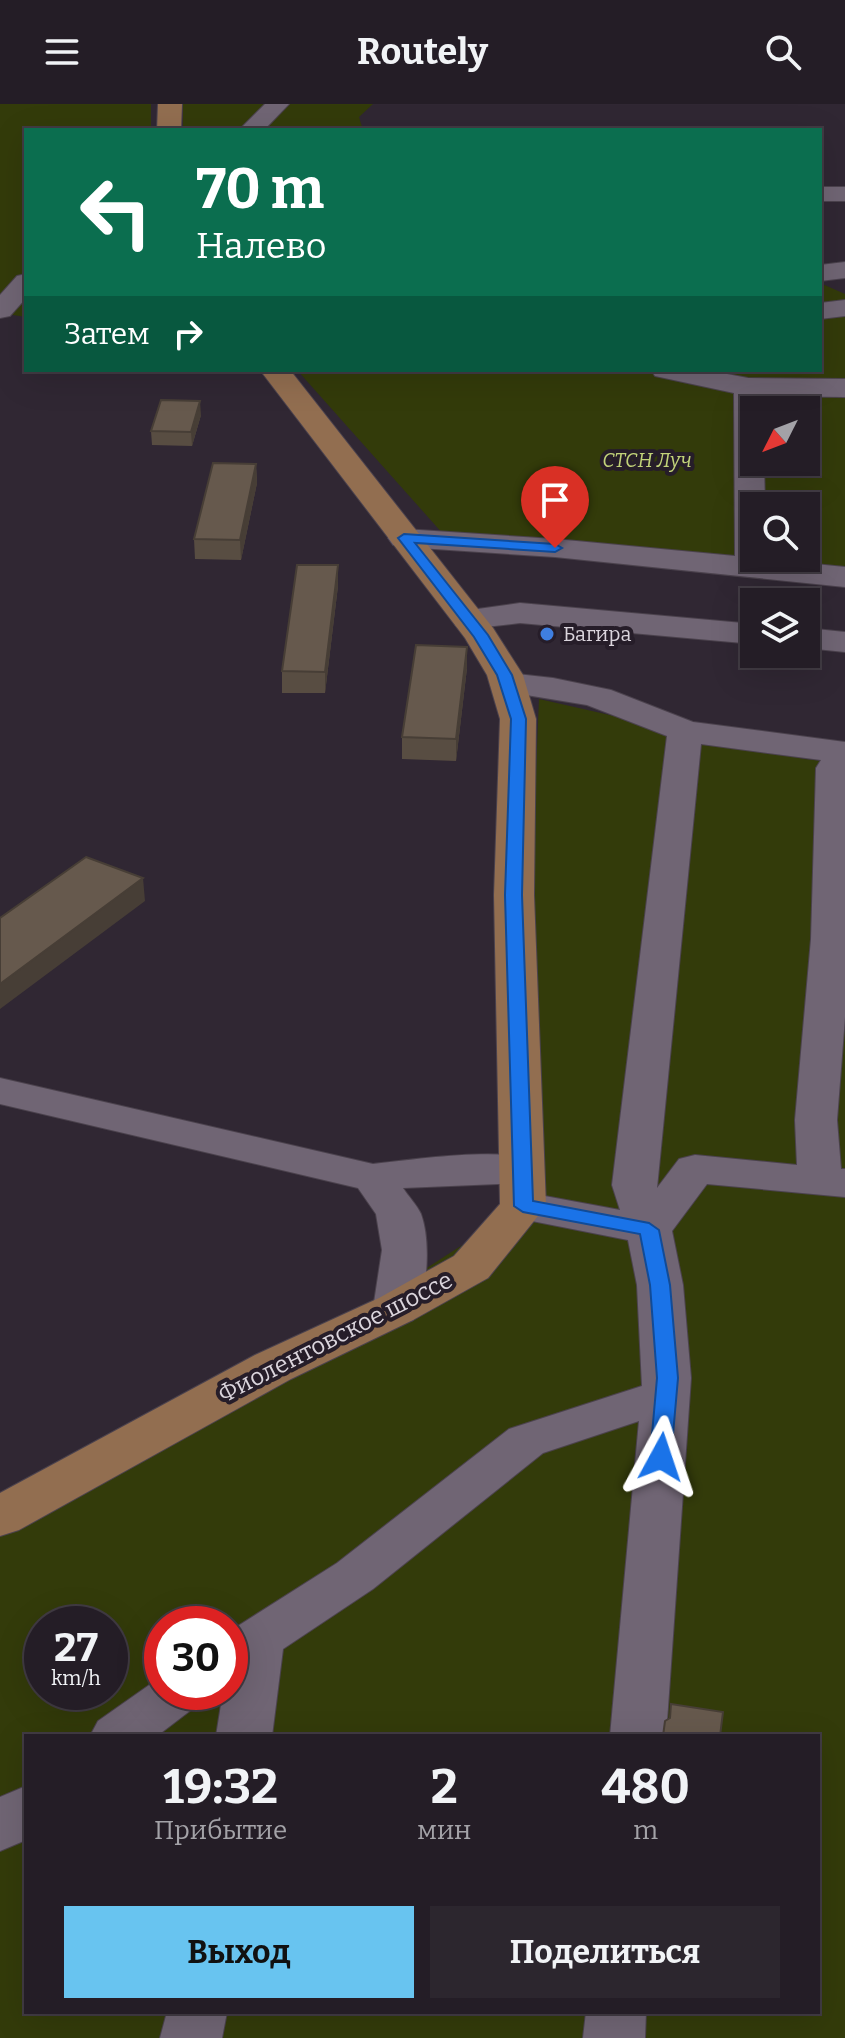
<!DOCTYPE html>
<html lang="ru">
<head>
<meta charset="utf-8">
<style>
  :root { --surface:#241d26; --page:#2c262e; --text:#f1f3f6; --muted:#a3a2a7; --line:#413b43; --accent:#68c4f0 }
  body { margin:0; font-family:Bitter,serif; background:var(--page); color:var(--text); height:100vh; display:flex; flex-direction:column; font-size:30px; white-space:nowrap }
  * { box-sizing:border-box; margin:0 }
  p { font-size:26px; color:var(--muted) }
  .icon { flex:none; width:44px; height:44px; fill:none; stroke:currentColor; stroke-width:2; stroke-linecap:round; stroke-linejoin:round }
  .map { position:relative; flex:1; overflow:hidden }
  .panel { position:absolute; left:24px; top:1630px; width:796px; height:280px; display:flex; flex-direction:column; background:var(--surface); border-radius:0px; box-shadow:0 8px 32px #0002,0 0 0 2px var(--line) }
  .panel>* { flex:none }
  .top-card { position:absolute; left:24px; top:24px; width:798px; height:244px; border-radius:0px; box-shadow:0 8px 32px #0002,0 0 0 2px var(--line); background:#0b6e4f; color:#fff; overflow:hidden }
  .needle { width:52px; rotate:228deg }
  .controls { position:absolute; left:740px; top:292px; display:grid; gap:16px }
  .controls a { display:grid; place-items:center; width:80px; height:80px; border-radius:0px; background:var(--surface); box-shadow:0 8px 32px #0002,0 0 0 2px var(--line); font-size:40px }
  .speed { position:absolute; left:24px; top:1502px; display:flex; gap:16px; font-size:40px; font-weight:700; text-align:center }
  .speed>* { display:grid; place-content:center; width:104px; height:104px; border-radius:50%; background:var(--surface); box-shadow:0 8px 32px #0002,0 0 0 2px var(--line); line-height:1 }
  .speed small { font-size:20px; font-weight:400 }
  .speed .limit { border:12px solid #d22; background:#fff; color:#111 }
  .pin { position:absolute; display:grid; place-items:center; width:68px; height:68px; color:#fff; margin:-82px -34px; border-radius:50% 50% 50% 0; rotate:-45deg; box-shadow:0 0 8px #0007 }
  .pin .icon { rotate:45deg }
  .me { position:absolute; width:88px; margin:-44px; rotate:5deg; stroke-linejoin:round; filter:drop-shadow(0 0 6px #0008) }
  .turn { display:flex; align-items:center; gap:28px; height:168px; padding:0 40px; font-size:36px }
  .turn .icon { width:104px; height:104px; stroke-width:2.5 }
  .turn b { display:block; font-size:56px; line-height:68px }
  .then { display:flex; align-items:center; height:76px; padding:0 40px; background:#0003; gap:16px; font-size:30px }
  .eta { display:flex; justify-content:space-evenly; align-items:center; height:136px; text-align:center }
  .eta b { font-size:48px; font-weight:700; line-height:56px }
  .primary-button { display:flex; gap:16px; margin-top:auto; padding:16px 40px }
  .primary-button a { flex:1; height:92px; border-radius:0px; background:var(--accent); color:#111; font-size:32px; font-weight:700; line-height:92px; text-align:center }
  .primary-button a+a { background:var(--page); color:var(--text) }
  header { display:flex; justify-content:space-between; align-items:center; height:104px; padding:0 40px; background:var(--surface); font-size:36px; font-weight:700 }
  .map>svg:first-child { display:block }
  .green { fill:#333b0a; fill-rule:evenodd }
  .lines { fill:none; stroke-linecap:round; stroke-linejoin:round }
  .minor-casing { stroke:#4b424d; stroke-width:2 }
  .major-casing { stroke:#4b424d; stroke-width:2 }
  .minor { fill:#706574; fill-rule:evenodd }
  .major { fill:#926e50; fill-rule:evenodd }
  .wall { fill:#584d42 }
  .shaded-wall { fill:#473e36 }
  .building { fill:#66594d; stroke:#473e36; stroke-width:2 }
  .route { fill:#1a73e8; stroke:#114b97; stroke-width:2 }
  .shop-dot { fill:#3f7fe0; stroke:#261d29; stroke-width:3 }
  .labels { text-anchor:middle; stroke-width:8; stroke-linejoin:round; paint-order:stroke }
  .far-park-label { font-size:20px; font-style:italic; fill:#c2d379; stroke:#261d29 }
  .far-poi-label { font-size:20px; fill:#dbd5dd; stroke:#261d29; text-anchor:start }
  .street-label { font-size:24px; fill:#dbd5dd; stroke:#261d29 }
</style>
</head>
<body>
<header><svg class="icon" aria-label="menu" viewBox="0 0 24 24"><path d="M4 6h16M4 12h16M4 18h16"/></svg>Routely<svg class="icon" aria-label="search" viewBox="0 0 24 24"><circle cx="10" cy="10" r="6"/><path d="M15 15l6 6"/></svg></header>
<div class="map">
<svg width="845" height="1934" viewBox="0 0 845 1934">
  <rect width="100%" height="100%" fill="#302733"/>
  <path class="green" d="M0,0h151v26h-125v187l-26,-4z
    M183,0h190l-14,13 4,13h-180z
    M820,179l25,11v278l-401,-37 -147,-165h523zM754,306h52v52h-52zM754,402h52v52h-52z
    M539,595l265,60 41,4v1275h-845v-505l273,-166 250,-161 -3,-37zM42,1520h68v68h-68zM162,1520h68v68h-68zM26,1632h792v276h-792z"/>
  <g class="lines">
    <defs>
      <path id="minor" d="M265,0h24l-25,26h-25z
        M820,83h25v14h-25z
        M845,158v16l-25,3v-16z
        M26,170v24l-16,18 -10,2v-23l17,-19z
        M845,196v16l-25,3v-16z
        M651,266h55l42,8 97,1v18l-83,-1 1,14h-9v52h10l1,44h-11v52l91,9v20l-290,-30 -151,-10 -11,-2 -5,-7 5,-7 11,-2 151,10 180,17 -1,-163 -79,-17z
        M520,499l234,21v20l-234,-21 -52,6 -12,-3 -4,-7 4,-7z
        M806,524l39,4v20l-39,-4z
        M507,569l46,5 58,12 82,32 152,20v275l-8,103 4,49h4v28l-138,-13 -35,47 11,54 8,93 -25,358h-56l29,-315 -96,32 -170,136 -90,60 -11,87h-56l7,-44h7v-61l107,-68 172,-134 133,-43 -5,-101 -9,-45 -121,-24 -6,-10 6,-10 16,-4 97,18 -8,-25 55,-449 -80,-31 -92,-15 -5,-7 5,-7zM701,640l120,16 -5,8 -5,171 -16,181 2,45 -102,-10 -16,4 -22,29z
        M0,974l373,86c46,-5 119,-16 163,-5l6,10 -6,10 -16,4 -117,5c5,8 14,17 18,26 10,27 7,82 -8,106l-17,4 -17,-4 -6,-11 9,-59 -6,-36 -18,-26 -358,-84z
        M162,1572v16h41l-8,15 -38,29h-67l8,-15z
        M26,1682v54l-26,11v-54z
        M167,1908h60l-5,26h-62z
        M586,1908h60l-1,26h-62z"/>
      <path id="major" d="M158,0h24l-1,26h-24z
        M260,266h30l203,258 30,47 13,44 -2,176 12,311 -58,72 -75,42 -122,59 -272,151 -19,6v-43l255,-138 124,-57 75,-42 46,-52 -6,-309 6,-176 -13,-44 -22,-37z"/>
    </defs>
    <use href="#minor" class="minor-casing"/>
    <use href="#major" class="major-casing"/>
    <use href="#minor" class="minor"/>
    <use href="#major" class="major"/>
  </g>
  <path class="wall" d="M201,311l-9,31 -40,-1 -1,-14z
    M256,360l1,19 -16,77 -46,-1 -1,-20z
    M338,461v21l-13,107h-43v-22z
    M467,564l-11,93 -54,-2v-22z"/>
  <path class="shaded-wall" d="M200,297l1,14 -9,31 -1,-14z
    M256,360l1,19 -16,77 -1,-20z
    M338,461v21l-13,107v-21z
    M467,543v21l-11,93v-22z
    M143,774l2,23 -145,108v-25z"/>
  <path class="building" d="M161,296l39,1 -9,31 -40,-1z
    M213,359l43,1 -16,76 -46,-1z
    M297,461h41l-13,107 -43,-1z
    M416,541l51,2 -11,92 -54,-2z
    M86,753l57,21 -143,106v-66z
    M671,1600l52,8 -3,24h-57l2,-15 5,-3z"/>
  <path class="route" d="M404,430l151,10 7,4 -7,4 -140,-9 73,92 24,40 14,44 -4,176 11,306 116,22 10,7 11,55 8,93 -7,79 -3,6h-15l-3,-6 7,-79 -7,-93 -10,-51 -117,-22 -9,-6 -9,-311 6,-176 -14,-44 -23,-38 -76,-99z"/>
  <circle class="shop-dot" cx="547" cy="530" r="8"/>
  <g class="labels">
    <g class="far-park-label">
      <text x="647" y="363">СТСН Луч</text>
    </g>
    <g class="far-poi-label">
      <text x="563" y="537">Багира</text>
    </g>
    <g class="street-label">
      <text transform="translate(335 1233) rotate(-27)" y="8">Фиолентовское шоссе</text>
    </g>
  </g>
</svg>
<div class="controls">
<a><svg class="needle" viewBox="-14 -14 28 28"><path d="M0-13l5 13h-10z" fill="#e53935"/><path d="M0 13l5-13h-10z" fill="#a3a2a7"/></svg></a>
<a><svg class="icon" aria-label="search" viewBox="0 0 24 24"><circle cx="10" cy="10" r="6"/><path d="M15 15l6 6"/></svg></a>
<a><svg class="icon" aria-label="layers" viewBox="0 0 24 24"><path d="M12 4l9 5-9 5-9-5zM3 14l9 5 9-5"/></svg></a>
</div>
<div class="speed"><div>27<small>km/h</small></div><div class="limit">30</div></div>
<div class="pin" style="left:555px;top:444px;background:#d93025"><svg class="icon" aria-label="arrive" viewBox="0 0 24 24"><path d="M6 21V4h12l-3 4 3 4H6"/></svg></div>
<svg class="me" style="left:661px;top:1353px" viewBox="-20 -20 40 40"><path d="M0-17L14 15 0 8-14 15z" fill="#1a73e8" stroke="#fff" stroke-width="4"/></svg>
<div class="top-card">
<div class="turn"><svg class="icon" aria-label="left" viewBox="0 0 24 24"><path d="M17 20v-9H6M10 6l-5 5 5 5"/></svg><div><b>70 m</b>Налево</div></div>
<div class="then">Затем<svg class="icon" aria-label="right" viewBox="0 0 24 24"><path d="M7 20v-9h11M14 6l5 5-5 5"/></svg></div>
</div>
<section class="panel">
<div class="eta">
<div><b>19:32</b><p>Прибытие</p></div>
<div><b>2</b><p>мин</p></div>
<div><b>480</b><p>m</p></div>
</div>
<div class="primary-button"><a>Выход</a><a>Поделиться</a></div>
</section>
</div>
</body>
</html>
